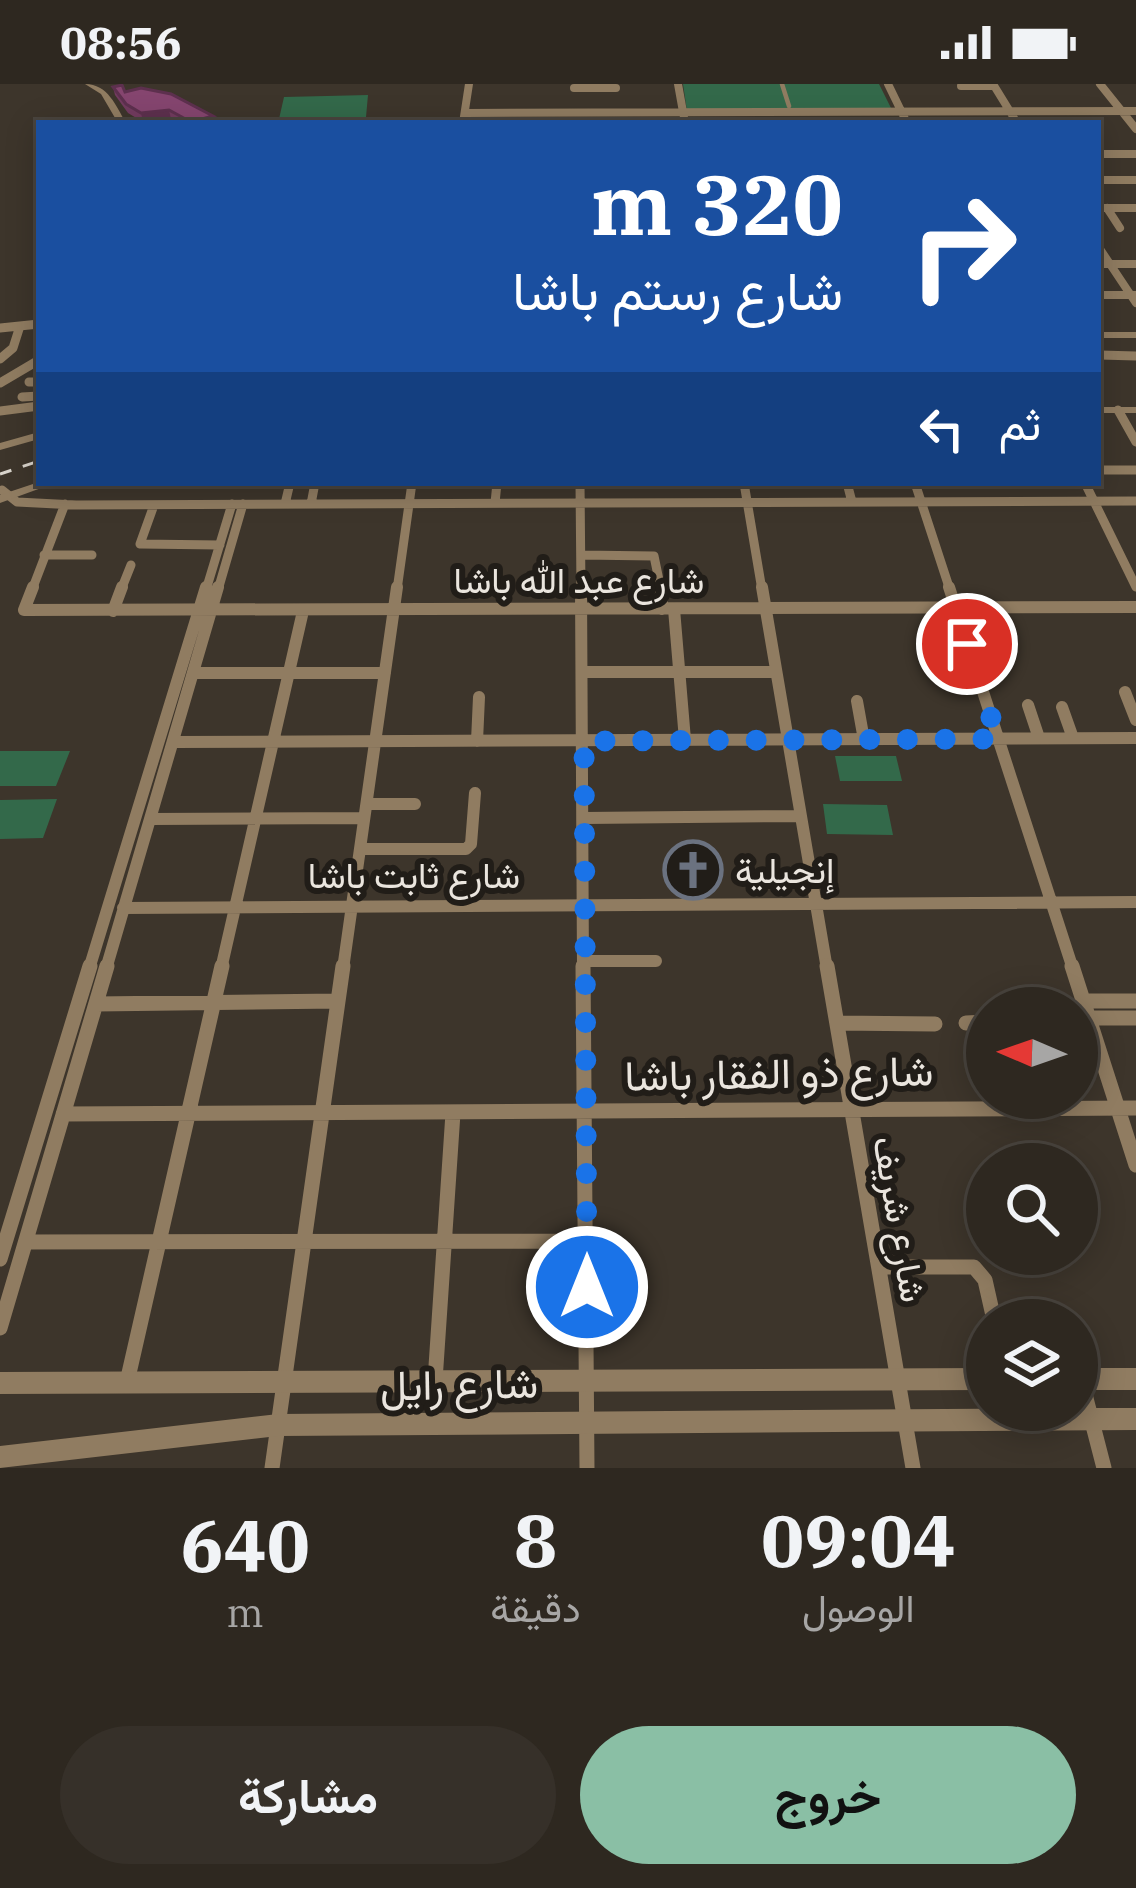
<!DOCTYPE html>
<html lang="ar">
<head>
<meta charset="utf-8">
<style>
  :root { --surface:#2e2820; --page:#363029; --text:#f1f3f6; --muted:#a7a6a5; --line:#49443e; --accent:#8abfa5 }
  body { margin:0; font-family:"IBM Plex Serif",Vazirmatn,serif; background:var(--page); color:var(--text); direction:rtl; height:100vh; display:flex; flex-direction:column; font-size:45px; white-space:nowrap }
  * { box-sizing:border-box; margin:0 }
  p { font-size:39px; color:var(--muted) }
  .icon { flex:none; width:66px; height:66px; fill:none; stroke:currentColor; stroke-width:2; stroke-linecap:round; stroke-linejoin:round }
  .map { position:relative; height:1384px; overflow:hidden; direction:ltr }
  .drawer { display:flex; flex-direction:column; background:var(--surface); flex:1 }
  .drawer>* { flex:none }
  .top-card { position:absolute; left:36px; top:36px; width:1065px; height:366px; border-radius:0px; box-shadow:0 6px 30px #0003,0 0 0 3px var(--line); direction:rtl; background:#1a4fa0; color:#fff; overflow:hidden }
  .needle { width:78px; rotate:272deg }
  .fabs { position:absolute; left:966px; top:903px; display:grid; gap:24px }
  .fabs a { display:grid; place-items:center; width:132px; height:132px; border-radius:50%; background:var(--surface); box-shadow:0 6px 30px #0003,0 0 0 3px var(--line); font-size:60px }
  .pin { position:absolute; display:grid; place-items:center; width:102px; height:102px; color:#fff; margin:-51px; border:6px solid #fff; border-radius:50%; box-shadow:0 3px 12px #0007 }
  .me { position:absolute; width:132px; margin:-66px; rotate:0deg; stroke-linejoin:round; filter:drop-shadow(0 0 9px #0008) }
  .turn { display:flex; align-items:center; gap:42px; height:252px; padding:0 60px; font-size:54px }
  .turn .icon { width:156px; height:156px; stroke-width:2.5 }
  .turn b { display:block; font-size:84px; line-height:102px }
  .then { display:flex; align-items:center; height:114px; padding:0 60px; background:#0003; gap:24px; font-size:45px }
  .eta { display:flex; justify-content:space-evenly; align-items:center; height:204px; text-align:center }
  .eta b { font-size:72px; font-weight:700; line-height:84px }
  .action { display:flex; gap:24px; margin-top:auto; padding:24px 60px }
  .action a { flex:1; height:138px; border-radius:72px; background:var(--accent); color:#111; font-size:48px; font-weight:700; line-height:138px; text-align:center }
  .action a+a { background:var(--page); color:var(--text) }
  .status { display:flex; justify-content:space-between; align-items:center; height:84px; padding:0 60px; background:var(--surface); direction:ltr }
  .status svg { height:33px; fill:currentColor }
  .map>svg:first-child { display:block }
  .green { fill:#33694a }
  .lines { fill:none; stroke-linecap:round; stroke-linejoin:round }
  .pedestrian { stroke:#907c61; stroke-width:4.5 }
  .minor-far3 { stroke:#907c61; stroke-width:8 }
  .minor-far2 { stroke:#907c61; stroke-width:9 }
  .minor-far1 { stroke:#907c61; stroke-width:12 }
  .minor { stroke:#907c61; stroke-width:15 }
  .tertiary { fill:#907c61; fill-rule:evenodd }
  .rail { stroke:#d8d3cb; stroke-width:3; stroke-dasharray:12 12; stroke-linecap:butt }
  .wall { fill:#723b5f }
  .shaded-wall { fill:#5d304e }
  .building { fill:#85456f; stroke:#5d304e; stroke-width:3 }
  .route { stroke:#1a73e8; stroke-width:21; stroke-dasharray:0 37.8 }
  .labels { text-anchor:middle; stroke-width:12; stroke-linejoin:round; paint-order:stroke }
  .street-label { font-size:36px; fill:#eae5de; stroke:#211d18 }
  .poi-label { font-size:36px; fill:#eae5de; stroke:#211d18; text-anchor:start }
  .near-street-label { font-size:42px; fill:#eae5de; stroke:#211d18 }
</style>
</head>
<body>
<div class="status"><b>08:56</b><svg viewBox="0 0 49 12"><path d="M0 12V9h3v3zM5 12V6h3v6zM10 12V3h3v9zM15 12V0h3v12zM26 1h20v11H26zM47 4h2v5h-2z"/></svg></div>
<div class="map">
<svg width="1136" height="1384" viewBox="0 0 1136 1384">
  <rect width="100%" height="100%" fill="#3d352b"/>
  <path class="green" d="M683,0h196l13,26 -205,1z
    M368,11l-2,22 -87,2 5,-22z
    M0,667h70l-14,35h-56z
    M835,672h61l6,25h-62z
    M57,715l-14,39 -43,1v-39z
    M823,720l64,1 6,30 -66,-1z"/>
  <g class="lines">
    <path class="pedestrian" d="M782,0l7,22"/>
    <path class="minor-far3" d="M678,0l7,39
      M888,0l19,39
      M993,0l24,39
      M1100,0l36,45
      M961,2h33
      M574,4h42
      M465,29l671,-2
      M463,39l6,-39
      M1098,70h38
      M1098,96h38
      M1098,124h38
      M1107,124l13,20
      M1098,162l38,57
      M1098,180h38
      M1098,211h37"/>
    <path class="minor-far2" d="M0,244l39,-4
      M1100,271l36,1
      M0,275l13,-11 7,-22
      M29,298h10
      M0,299l39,-23
      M22,313l17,-1
      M1118,326l18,32
      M0,327l39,-5
      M1098,386h38
      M580,399l1,107
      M744,399l18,107
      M847,399l5,19
      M915,399l35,107
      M1085,399l51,104
      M2,406l15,12 59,3 1060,-4
      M495,419l2,-20
      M285,420l5,-21
      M311,420l4,-21
      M154,421l-14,39 80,1
      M44,471h48
      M582,471l72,1 7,34
      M32,506l33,-86
      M121,506l10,-25
      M206,506l26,-86
      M218,506l25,-86
      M397,506l15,-107"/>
    <path class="minor-far1" d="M33,503l-9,23 1112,-3
      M581,503l2,382
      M661,503l1,22
      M762,503l65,382
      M949,503l124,382
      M674,525l11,131
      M113,527l9,-24
      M583,588h193
      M194,589h191
      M1125,608l11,28
      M857,617l7,39
      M1028,621l11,33
      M1062,623l11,31
      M477,657l2,-44
      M173,658l963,-4
      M367,720h48
      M584,734l216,-2
      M150,735l214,-1
      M360,765h106l5,-5 4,-51
      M123,824l1013,-6
      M586,877h70
      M89,885l117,-382
      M106,885l112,-382
      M221,885l82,-358
      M343,885l54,-382"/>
    <path class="minor" d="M583,882l4,502
      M827,882l86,502
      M1072,882l64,199
      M1083,917h53
      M96,920l242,-3
      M1088,934h48
      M837,939l98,1
      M966,939l21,-1
      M63,1030l1073,-6
      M26,1158l561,-1
      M0,1175l90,-293
      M879,1183h95l11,13 9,40
      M0,1244l107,-362
      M1081,1295l23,89
      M435,1297l18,-268
      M127,1298l95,-416
      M272,1384l71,-502"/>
    <path class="tertiary" d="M85,0c23,0 31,22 41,39h-8l-17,-29z
      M1098,248h38v6h-38z
      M1098,323h38v6h-38z
      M39,348v7l-39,11v-7z
      M39,398l16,1 -55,20v-8z
      M987,1284v22l-987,4v-22z
      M1077,1284h59v22h-59z
      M1077,1324h59v22l-858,6 -278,32v-22l278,-32z"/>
    <path class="rail" d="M0,390l39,-13"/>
  </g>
  <path class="wall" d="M113,3l12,5 89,31h-36l-7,-4 -28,3 -15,-9 -13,-18z"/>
  <path class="shaded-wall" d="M169,26l2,9 -28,3 -2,-9z
    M213,32l1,7h-23v-1z"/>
  <path class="building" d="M122,1l3,7 16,-4 30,6 42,22 -22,6 -22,-12 -28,3 -15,-9 -13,-17z"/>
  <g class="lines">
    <path class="route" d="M587,1203l-3,-546 414,-2 -31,-95"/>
  </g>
  <defs>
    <symbol id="church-ring" viewBox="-11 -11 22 22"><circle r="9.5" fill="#211d18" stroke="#6b7280" stroke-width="1.5"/><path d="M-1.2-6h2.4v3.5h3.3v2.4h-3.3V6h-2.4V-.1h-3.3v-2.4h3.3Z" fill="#6b7280"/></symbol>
  </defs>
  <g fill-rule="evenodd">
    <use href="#church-ring" x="660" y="753" width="66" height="66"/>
  </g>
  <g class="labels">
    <g class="street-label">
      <text x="579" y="509">شارع عبد الله باشا</text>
      <text x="414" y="804">شارع ثابت باشا</text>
      <text transform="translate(900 1135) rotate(80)" y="13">شارع شريف</text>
    </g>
    <g class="poi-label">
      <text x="735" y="799">إنجيلية</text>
    </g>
    <g class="near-street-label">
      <text transform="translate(779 989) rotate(-1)" y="15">شارع ذو الفقار باشا</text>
      <text transform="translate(459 1300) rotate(-1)" y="15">شارع رايل</text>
    </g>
  </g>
</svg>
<div class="fabs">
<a><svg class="needle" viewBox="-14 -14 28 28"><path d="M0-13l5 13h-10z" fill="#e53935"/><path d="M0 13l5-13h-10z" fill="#a7a6a5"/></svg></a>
<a><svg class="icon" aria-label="search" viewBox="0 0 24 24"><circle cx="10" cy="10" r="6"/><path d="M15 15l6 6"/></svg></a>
<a><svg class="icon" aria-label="layers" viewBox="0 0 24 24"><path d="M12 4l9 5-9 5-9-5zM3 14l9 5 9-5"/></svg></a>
</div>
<div class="pin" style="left:967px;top:560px;background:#d93025"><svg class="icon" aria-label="arrive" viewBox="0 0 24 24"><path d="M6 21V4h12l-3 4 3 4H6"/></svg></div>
<svg class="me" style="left:587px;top:1203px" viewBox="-20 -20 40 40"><circle r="17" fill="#1a73e8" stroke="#fff" stroke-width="3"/><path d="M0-11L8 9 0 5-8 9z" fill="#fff"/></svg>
<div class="top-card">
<div class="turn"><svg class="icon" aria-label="right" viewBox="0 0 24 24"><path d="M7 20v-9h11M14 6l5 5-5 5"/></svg><div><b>320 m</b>شارع رستم باشا</div></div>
<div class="then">ثم<svg class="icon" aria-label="left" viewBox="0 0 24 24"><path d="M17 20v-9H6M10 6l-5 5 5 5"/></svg></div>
</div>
</div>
<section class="drawer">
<div class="eta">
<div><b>09:04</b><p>الوصول</p></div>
<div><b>8</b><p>دقيقة</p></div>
<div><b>640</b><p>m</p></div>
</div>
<div class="action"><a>خروج</a><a>مشاركة</a></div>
</section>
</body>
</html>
